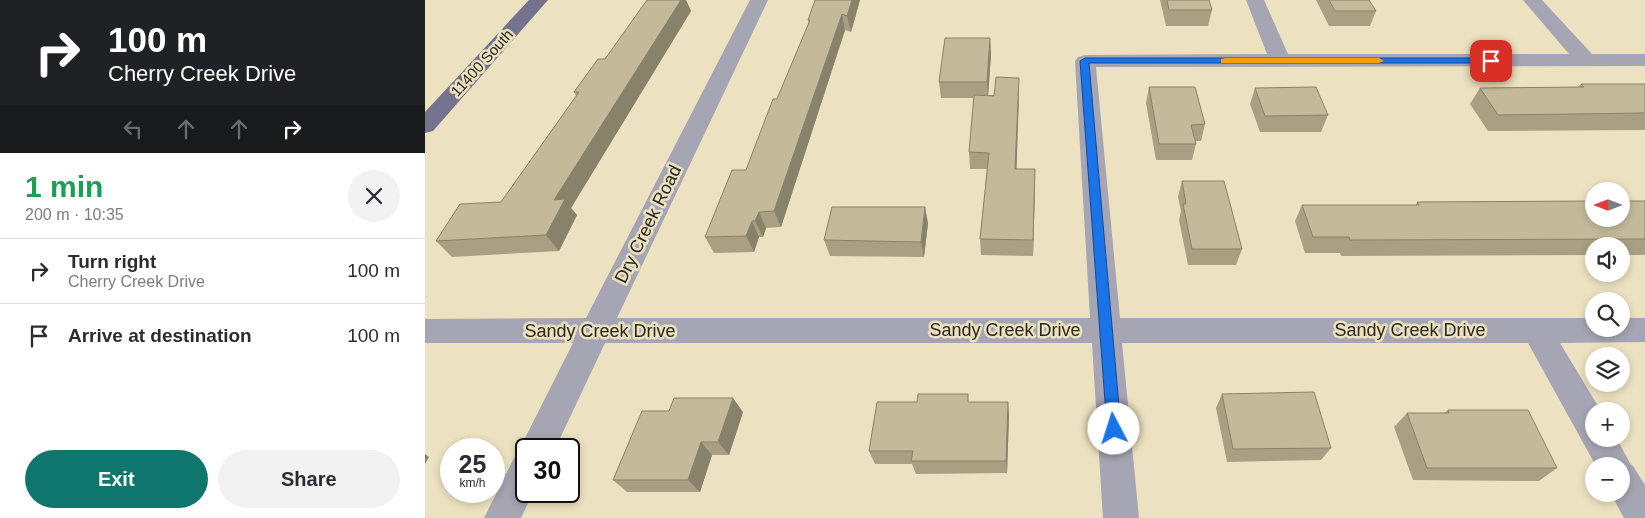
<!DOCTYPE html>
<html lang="en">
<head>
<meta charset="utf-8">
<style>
  :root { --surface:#fff; --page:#f2f2f3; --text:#2b2b33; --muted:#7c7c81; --line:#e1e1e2; --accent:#0f766e }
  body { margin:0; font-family:Arial,sans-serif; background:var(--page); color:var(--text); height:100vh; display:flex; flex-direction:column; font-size:19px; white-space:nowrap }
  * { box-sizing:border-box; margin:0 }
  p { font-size:16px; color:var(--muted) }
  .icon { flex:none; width:28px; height:28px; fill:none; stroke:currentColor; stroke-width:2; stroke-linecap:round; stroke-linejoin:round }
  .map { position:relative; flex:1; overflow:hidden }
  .side { display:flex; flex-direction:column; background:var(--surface); width:425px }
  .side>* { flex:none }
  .guide { background:#202124; color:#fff; overflow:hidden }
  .needle { width:32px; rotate:270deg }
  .fabs { position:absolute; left:1160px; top:182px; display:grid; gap:10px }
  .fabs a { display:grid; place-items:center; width:45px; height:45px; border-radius:50%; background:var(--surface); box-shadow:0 2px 8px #0003; font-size:25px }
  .speed { position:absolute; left:15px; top:438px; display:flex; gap:10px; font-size:25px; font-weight:700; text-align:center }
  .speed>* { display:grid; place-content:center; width:65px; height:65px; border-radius:50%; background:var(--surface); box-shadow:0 2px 8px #0003; line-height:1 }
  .speed small { font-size:12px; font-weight:400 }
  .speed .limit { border:2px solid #111; border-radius:8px; background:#fff; color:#111 }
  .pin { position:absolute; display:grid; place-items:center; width:42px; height:42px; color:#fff; margin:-21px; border-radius:10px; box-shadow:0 2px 8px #0006 }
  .me { position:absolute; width:55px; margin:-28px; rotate:355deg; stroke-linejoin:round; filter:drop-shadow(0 0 4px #0008) }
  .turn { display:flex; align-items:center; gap:18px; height:105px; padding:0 25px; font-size:22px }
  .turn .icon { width:65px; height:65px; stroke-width:2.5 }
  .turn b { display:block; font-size:35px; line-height:42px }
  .lanes { display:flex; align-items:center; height:48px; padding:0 25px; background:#0003; justify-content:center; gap:25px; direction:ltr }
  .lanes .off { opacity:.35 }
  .round { display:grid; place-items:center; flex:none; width:52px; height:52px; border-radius:26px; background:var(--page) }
  .summary { display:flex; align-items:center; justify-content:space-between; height:85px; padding:0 25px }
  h1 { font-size:30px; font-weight:800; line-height:38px; color:#1e9e55 }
  .primary-button { display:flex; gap:10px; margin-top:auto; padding:10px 25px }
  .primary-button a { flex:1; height:58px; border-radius:30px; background:var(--accent); color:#fff; font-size:20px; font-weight:800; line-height:58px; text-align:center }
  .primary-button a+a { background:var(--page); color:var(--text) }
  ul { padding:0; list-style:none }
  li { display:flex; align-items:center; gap:15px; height:65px; padding:0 25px; border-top:1px solid var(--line) }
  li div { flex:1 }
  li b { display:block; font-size:19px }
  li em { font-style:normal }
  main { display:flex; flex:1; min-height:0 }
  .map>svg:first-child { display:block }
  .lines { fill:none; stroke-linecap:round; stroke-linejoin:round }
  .minor { fill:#a6a5b3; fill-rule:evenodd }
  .primary { fill:#74728c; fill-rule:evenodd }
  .wall { fill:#a9a084 }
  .shaded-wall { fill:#89826b }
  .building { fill:#c4ba99; stroke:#89826b }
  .route { fill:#1a73e8; stroke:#114b97 }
  .slow { fill:#f59e0b }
  .labels { text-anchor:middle; stroke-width:5; stroke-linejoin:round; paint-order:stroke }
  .far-street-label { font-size:15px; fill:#2a2619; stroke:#ece1c0 }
  .street-label { font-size:18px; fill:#2a2619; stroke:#ece1c0 }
</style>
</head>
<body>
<main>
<section class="side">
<div class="guide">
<div class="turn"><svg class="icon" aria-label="right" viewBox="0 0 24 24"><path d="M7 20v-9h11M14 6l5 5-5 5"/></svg><div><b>100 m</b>Cherry Creek Drive</div></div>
<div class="lanes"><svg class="icon off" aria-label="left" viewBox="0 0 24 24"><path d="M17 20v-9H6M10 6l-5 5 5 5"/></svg><svg class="icon off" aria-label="ahead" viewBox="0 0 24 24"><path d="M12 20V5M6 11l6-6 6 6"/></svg><svg class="icon off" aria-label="ahead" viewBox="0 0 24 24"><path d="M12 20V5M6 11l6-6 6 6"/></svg><svg class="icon" aria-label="right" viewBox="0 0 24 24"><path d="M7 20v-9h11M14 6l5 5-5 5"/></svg></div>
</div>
<div class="summary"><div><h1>1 min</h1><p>200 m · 10:35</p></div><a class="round"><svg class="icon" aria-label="close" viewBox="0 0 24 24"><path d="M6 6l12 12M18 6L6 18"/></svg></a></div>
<ul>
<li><svg class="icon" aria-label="right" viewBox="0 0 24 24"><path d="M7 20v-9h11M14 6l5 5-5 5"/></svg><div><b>Turn right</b><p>Cherry Creek Drive</p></div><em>100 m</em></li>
<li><svg class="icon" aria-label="arrive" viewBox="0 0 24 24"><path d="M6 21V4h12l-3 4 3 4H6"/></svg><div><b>Arrive at destination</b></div><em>100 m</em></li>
</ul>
<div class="primary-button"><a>Exit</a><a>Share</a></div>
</section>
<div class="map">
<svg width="1220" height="518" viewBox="0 0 1220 518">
  <rect width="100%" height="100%" fill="#ece1c0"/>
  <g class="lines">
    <path class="minor" d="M325,0h18l-151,318h473l-15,-257 3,-4 7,-2 182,-1 -21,-54h18l24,54h281l-46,-54h19l50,54h53v12l-549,1 24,251h474v11h27v-11h24v24l-85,1 41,68h-7v28h23l14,26 2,1 12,19v33h-21l-13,-24h10v-28h-25l-68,-123h-406l17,175h-36l-11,-175h-487l-50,106h-29v42h8l-13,27h-37l30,-60 9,-3 -3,-6 5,-11 48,-95h-148v-24l161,-1z"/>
    <path class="primary" d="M104,0h19l-115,131 -8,2v-21z"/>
  </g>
  <path class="wall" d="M222,0h39l5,11 -120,197 6,7 -18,36 -107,6 -16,-16 65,-39 75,-106 -2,-4 31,-33z
    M435,0l-9,32 -6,-2 -64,197 -15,1 -3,9h-4l-5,15 -40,1 -9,-16 41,-67 63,-146 -1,-4z
    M735,0h49l3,10 -4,16h-42z
    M891,0h53l7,11 -6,15h-41z
    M565,38l1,16 -3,41h31l-3,74 19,16 -2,71 -52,-1 -1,-16 7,-70h-17l-1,-17 5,-54h-33l-2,-16z
    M1156,84h64v46l-157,1 -18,-27 10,-16 98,-1z
    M724,87l56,37 -4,17h-6l1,3 -4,16h-36l-10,-57z
    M830,88l73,27 -7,17h-61l-10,-28z
    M757,181l60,68 -6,16h-48l-9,-45 2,-9 -3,-14z
    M1220,201v54h-24v-9h-27v9l-253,1 -1,-3h-35l-10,-32 7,-16h114l1,-3z
    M503,223l-4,34 -94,-1 -6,-16z
    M797,394l109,54 -10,12 -94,2 -11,-54z
    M544,402h39l1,14 -2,57 -91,1 -4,-10h-37l-6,-13z
    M1023,410l109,58 -18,13 -126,-1 -19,-53 13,-14h37z
    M318,412l-14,43h-17l-12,37h-73l-14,-12z"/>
  <path class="shaded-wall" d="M256,0h5l5,11 -120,197 6,7 -18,36 -13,-16 8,-35z
    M427,0h8l-9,32 -4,-16z
    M417,14l3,16 -64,197 -7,-16z
    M565,38l1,16 -3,44 -1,-16z
    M594,78v17l-3,90 -1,-16z
    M610,169v16l-2,71v-16z
    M500,207l3,16 -4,34 -3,-15z
    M334,212l7,16 -3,9 -8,-16z
    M327,221l7,16 -5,15 -8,-16z
    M308,398l10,14 -14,43 -11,-13z
    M583,402l1,14 -2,57 -1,-12z
    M276,442l11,13 -12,37 -12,-12z
    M0,454l4,3 -4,7z"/>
  <path class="building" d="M222,0h34l-127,200 11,-1 -19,36 -110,6 24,-37 41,-2 78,-110h-5l24,-33h7z
    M390,0h37l-5,16 -5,-2 -68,197 -15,1 -4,9h-3l-6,15 -41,1 27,-67h14l27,-71h4l33,-79h-2z
    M742,0h42l3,10h-43z
    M904,0h40l7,11h-41z
    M520,38h45l-3,44h-48z
    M571,77l23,1 -4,91h20l-2,71 -53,-1 9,-86 -20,-1 5,-57 20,1z
    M1156,84h64v29l-147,2 -18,-27 104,-1z
    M724,87h46l10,37 -14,1 5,19h-37z
    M891,87l12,28 -63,1 -10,-28z
    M757,181h42l18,68h-50l-9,-45h3z
    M1169,201v18h27v-18h24v38l-295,1 -1,-3h-36l-11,-32h117l-2,-3z
    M407,207h93l-4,35 -97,-2z
    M889,392l17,56 -98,1 -11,-55z
    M493,394h50v8h40l-2,59h-95l2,-10h-44l8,-49h40z
    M249,398h59l-15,44h-17l-13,38h-75l29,-69h27z
    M1023,410h80l29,58h-130l-20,-55h42z"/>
  <path class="route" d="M660,58h406l4,3 -4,2h-402l32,366 -2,4 -5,2 -5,-2 -2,-4 -27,-368z"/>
  <path class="slow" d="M800,58h154l5,3 -5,2h-158v-4z"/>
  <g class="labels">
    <g class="far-street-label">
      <text transform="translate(57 63) rotate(-48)" y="5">11400 South</text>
    </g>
    <g class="street-label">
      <text transform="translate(223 224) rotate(-64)" y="6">Dry Creek Road</text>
      <text x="580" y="336">Sandy Creek Drive</text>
      <text x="985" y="336">Sandy Creek Drive</text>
      <text x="175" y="337">Sandy Creek Drive</text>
    </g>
  </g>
</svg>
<div class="fabs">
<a><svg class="needle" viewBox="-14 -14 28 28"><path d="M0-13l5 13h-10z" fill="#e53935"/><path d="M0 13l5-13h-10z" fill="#7c7c81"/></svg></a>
<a><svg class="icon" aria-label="sound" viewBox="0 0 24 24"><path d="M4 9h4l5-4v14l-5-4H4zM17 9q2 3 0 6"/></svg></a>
<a><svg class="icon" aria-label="search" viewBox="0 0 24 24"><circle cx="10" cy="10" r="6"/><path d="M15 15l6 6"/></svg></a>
<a><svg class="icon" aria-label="layers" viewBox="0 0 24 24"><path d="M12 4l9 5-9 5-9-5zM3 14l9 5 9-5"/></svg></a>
<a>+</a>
<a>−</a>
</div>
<div class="speed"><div>25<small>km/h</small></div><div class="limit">30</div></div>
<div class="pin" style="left:1066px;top:61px;background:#d93025"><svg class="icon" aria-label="arrive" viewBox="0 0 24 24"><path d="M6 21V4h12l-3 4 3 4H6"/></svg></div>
<svg class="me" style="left:689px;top:429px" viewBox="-20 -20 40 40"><circle r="19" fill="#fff"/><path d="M0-13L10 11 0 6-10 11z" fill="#1a73e8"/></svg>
</div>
</main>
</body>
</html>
